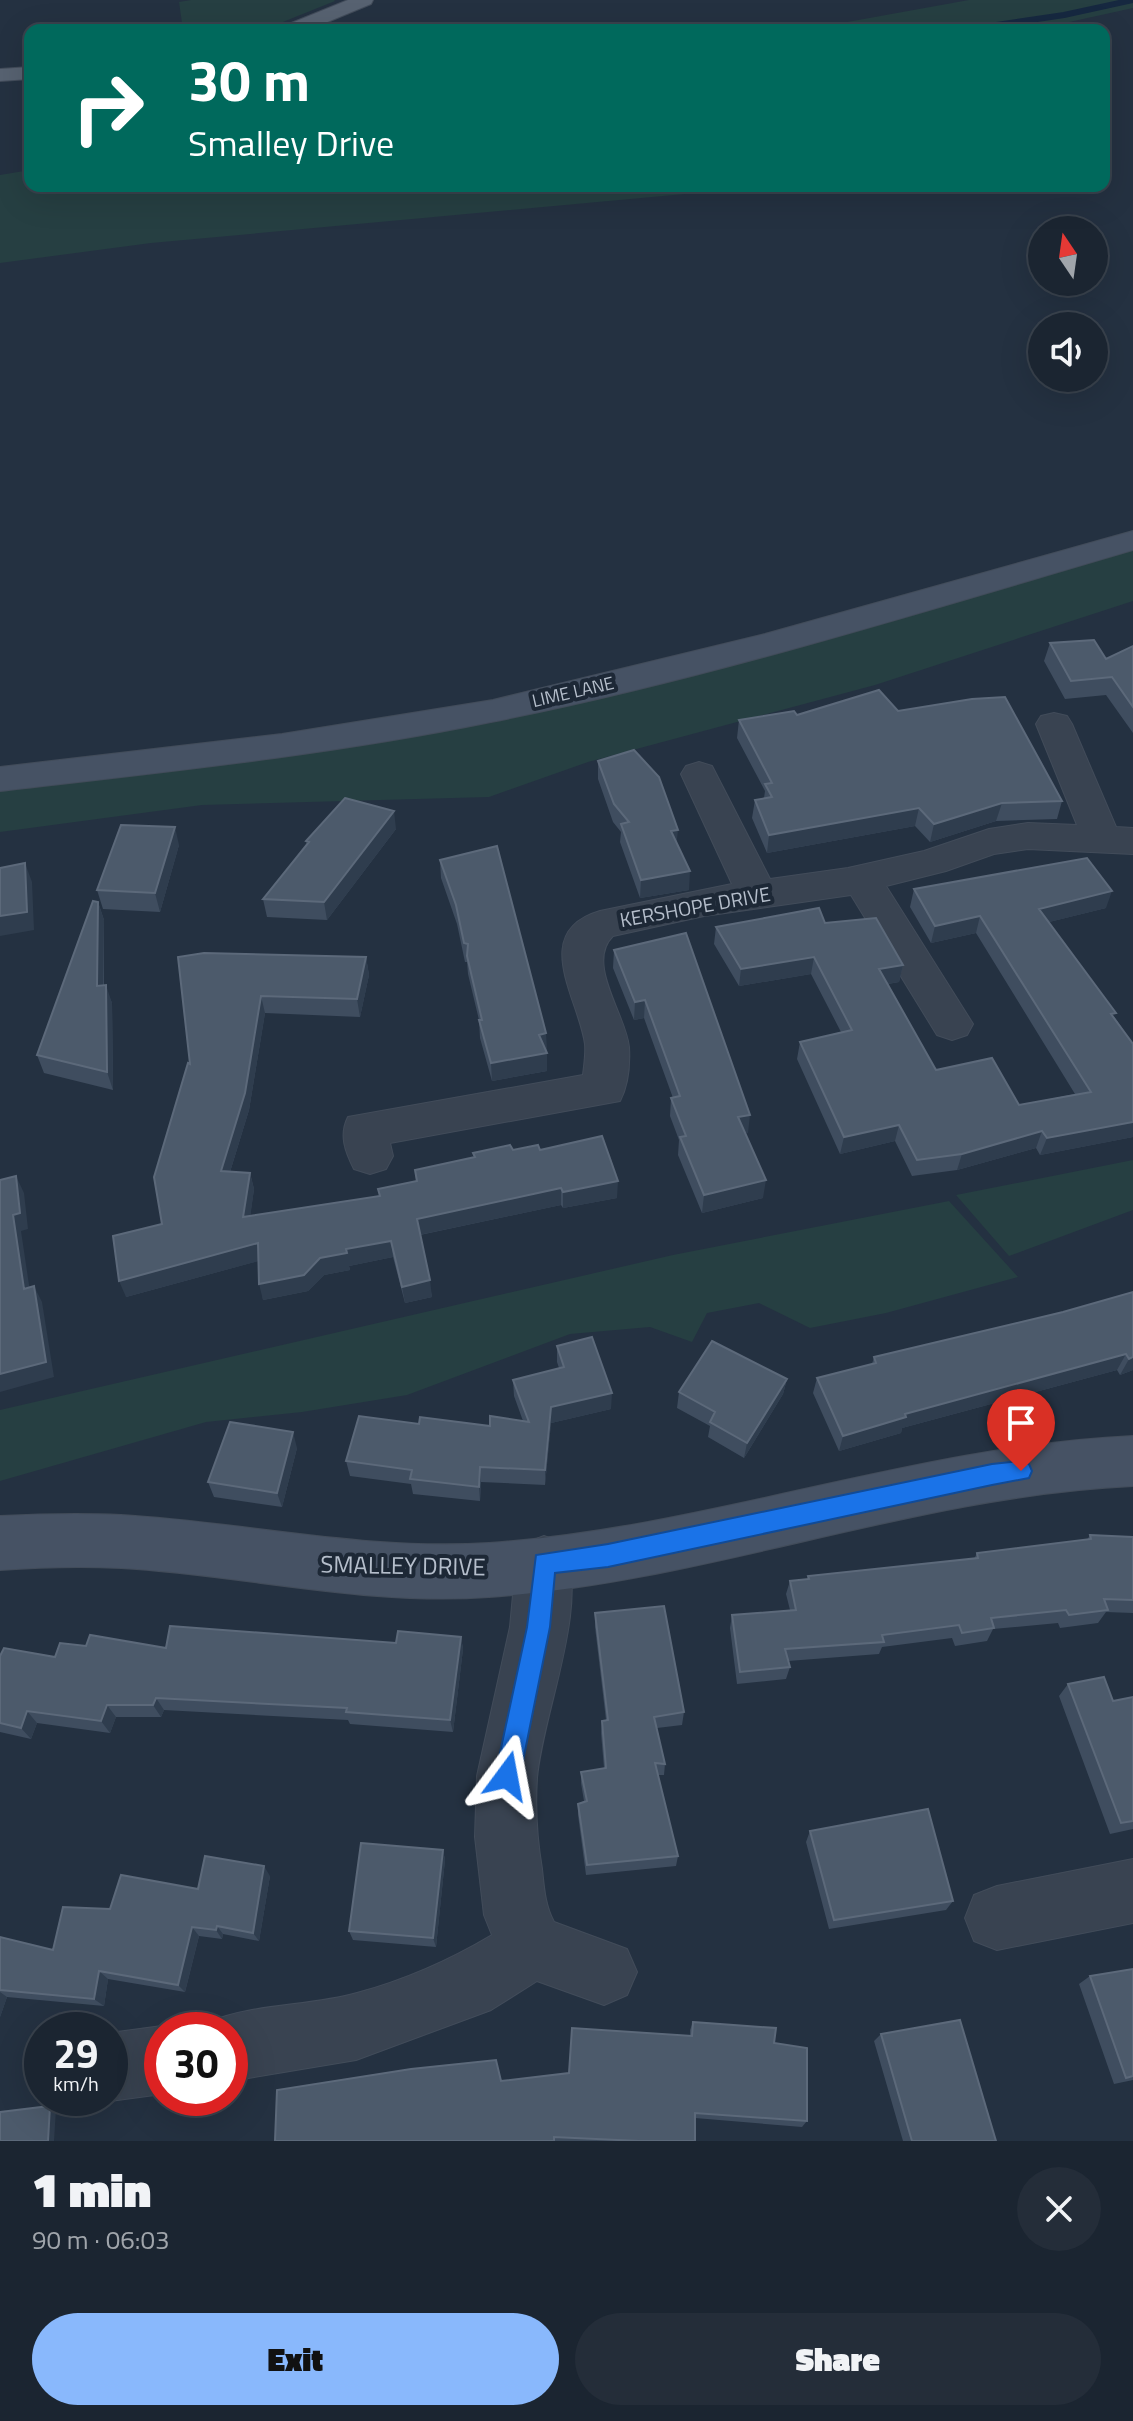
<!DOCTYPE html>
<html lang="en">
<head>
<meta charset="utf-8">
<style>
  :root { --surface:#1b2531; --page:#242d39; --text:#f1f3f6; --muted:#a0a5ab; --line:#39424d; --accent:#89b8fc }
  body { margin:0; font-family:"Titillium Web",sans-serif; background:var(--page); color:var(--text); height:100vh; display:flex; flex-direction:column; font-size:30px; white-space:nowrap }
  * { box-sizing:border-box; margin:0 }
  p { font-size:26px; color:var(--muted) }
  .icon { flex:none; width:44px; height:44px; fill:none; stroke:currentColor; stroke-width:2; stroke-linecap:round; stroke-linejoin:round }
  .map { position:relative; height:2141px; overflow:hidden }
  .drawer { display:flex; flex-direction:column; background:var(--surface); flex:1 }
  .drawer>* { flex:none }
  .top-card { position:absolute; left:24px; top:24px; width:1086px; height:168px; border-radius:16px; box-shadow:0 8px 32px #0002,0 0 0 2px var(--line); background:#00695c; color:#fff; overflow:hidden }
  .needle { width:52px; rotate:347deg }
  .fabs { position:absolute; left:1028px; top:216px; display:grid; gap:16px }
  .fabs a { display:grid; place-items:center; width:80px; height:80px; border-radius:50%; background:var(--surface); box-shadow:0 8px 32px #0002,0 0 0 2px var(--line); font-size:40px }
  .speed { position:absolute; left:24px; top:2012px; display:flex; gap:16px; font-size:40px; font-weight:700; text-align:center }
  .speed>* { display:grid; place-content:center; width:104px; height:104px; border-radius:50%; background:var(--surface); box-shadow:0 8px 32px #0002,0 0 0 2px var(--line); line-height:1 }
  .speed small { font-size:20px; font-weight:400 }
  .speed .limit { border:12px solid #d22; background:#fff; color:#111 }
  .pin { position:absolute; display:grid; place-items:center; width:68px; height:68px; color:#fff; margin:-82px -34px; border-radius:50% 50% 50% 0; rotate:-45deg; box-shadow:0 0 8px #0007 }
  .pin .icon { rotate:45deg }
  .me { position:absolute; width:88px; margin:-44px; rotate:13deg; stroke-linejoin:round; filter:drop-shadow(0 0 6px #0008) }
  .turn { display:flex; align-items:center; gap:28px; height:168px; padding:0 32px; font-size:36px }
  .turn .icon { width:104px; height:104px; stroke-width:2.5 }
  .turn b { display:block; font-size:56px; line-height:68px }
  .round { display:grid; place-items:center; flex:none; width:84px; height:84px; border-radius:42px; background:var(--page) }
  .summary { display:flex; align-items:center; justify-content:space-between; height:136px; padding:0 32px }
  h1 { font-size:48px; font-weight:800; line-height:60px }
  .cta { display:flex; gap:16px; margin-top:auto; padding:16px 32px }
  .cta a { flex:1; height:92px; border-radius:48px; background:var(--accent); color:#111; font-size:32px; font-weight:800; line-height:92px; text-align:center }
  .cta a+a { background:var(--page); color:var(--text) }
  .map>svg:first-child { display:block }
  .green { fill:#263f42 }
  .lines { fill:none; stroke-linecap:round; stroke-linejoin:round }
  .stream { stroke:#162840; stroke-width:6 }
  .street-casing { stroke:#424c5a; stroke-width:2 }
  .secondary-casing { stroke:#424c5a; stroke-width:2 }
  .primary-casing { stroke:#424c5a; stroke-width:2 }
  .street { fill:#394351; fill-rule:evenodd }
  .secondary { fill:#465264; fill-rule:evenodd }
  .primary { fill:#576271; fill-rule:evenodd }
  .wall { fill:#3f4d5f }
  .shaded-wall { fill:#2f3d4e }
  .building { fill:#4c5a6b; stroke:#5c697a; stroke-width:2 }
  .route { fill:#1a73e8; stroke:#114b97; stroke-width:2 }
  .labels { text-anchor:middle; stroke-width:8; stroke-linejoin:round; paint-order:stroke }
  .far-street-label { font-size:18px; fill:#b5becb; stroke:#1d2836 }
  .street-label { font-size:20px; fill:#b5becb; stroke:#1d2836 }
  .near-street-label { font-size:24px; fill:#b5becb; stroke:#1d2836 }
</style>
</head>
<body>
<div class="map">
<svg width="1133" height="2141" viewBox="0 0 1133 2141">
  <rect width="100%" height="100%" fill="#243141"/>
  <path class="green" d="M191,0h143l1,1 -72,29h-80l-4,-28z
    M969,0h164v8l-100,22h-230z
    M30,170v16h743l-622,57 -151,20v-88z
    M1133,549v52l-258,84 -287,77 -99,35 -287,8 -202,27v-44l252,-30 239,-35 137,-32z
    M1133,1160v50l-124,46 -53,-61z
    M949,1201l69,76 -132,36 -76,15 -51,-25 -52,10 -15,29 -42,-15 -80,7 -163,61 -105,17 -96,10 -206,59v-71l673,-155z"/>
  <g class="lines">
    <path class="stream" d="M963,30l101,-15 69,-15"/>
    <defs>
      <path id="street" d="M1054,713l13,3 5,8 44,103 17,1v26l-105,-5 -34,5 -48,17 -60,15 87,138 -6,11 -15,5 -15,-5 -86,-140 -147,21 -91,20c-28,27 13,79 16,111 1,18 -1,39 -9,54l-230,42 3,13 -7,13 -16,5 -16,-5c-9,-18 -15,-34 -6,-52l235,-42c1,-9 3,-21 2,-31 -6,-45 -56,-112 15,-133l132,-27 -51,-110 5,-8 13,-4 13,4 58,113 78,-11 76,-17 65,-22 39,-6 49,2 -41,-101 5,-8z
        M544,1536l20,8c26,62 -21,167 -27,234 -2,30 0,61 5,91 2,19 3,36 12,53l73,27 10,23 -10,23 -23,10 -67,-24 -46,29 -135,50 -126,21v-51h-27l3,-7c48,-20 101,-16 151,-30 48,-13 93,-33 135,-58l-8,-20 -9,-78 2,-61 33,-149 6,-64 8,-19z
        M1133,1859v64l-136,27 -23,-9 -9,-23 9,-23 23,-9z
        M162,2026l9,4h-9v64l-52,7 -7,-3h7v-65z"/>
      <path id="secondary" d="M1133,531v19c-212,62 -425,129 -642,172 -162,33 -327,50 -491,69v-24l282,-33 211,-34 272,-66z
        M1133,1436v50c-219,10 -426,96 -644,111 -124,9 -245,-22 -368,-29 -41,-2 -80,-1 -121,2v-54c40,-2 80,-3 121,-1 123,7 244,36 368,28 218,-15 426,-97 644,-107z"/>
      <path id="primary" d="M348,0h25l-2,4 -63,26h-27l3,-4z
        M30,67v12l-30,2v-12z"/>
    </defs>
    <use href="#street" class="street-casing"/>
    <use href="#secondary" class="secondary-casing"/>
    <use href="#primary" class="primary-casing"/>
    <use href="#street" class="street"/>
    <use href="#secondary" class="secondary"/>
    <use href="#primary" class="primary"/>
  </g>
  <path class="wall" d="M1050,643l56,16 27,-13v87l-27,-38 -41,4 -21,-38z
    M898,711l164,90 -5,18 -61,2 -66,21 -15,-16 -148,27 -15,-35 3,-18 9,-2 1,-7 -28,-53 2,-18z
    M598,761l79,82 12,47 -49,8 -20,-56 1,-10 -8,-10 -15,-43z
    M396,829l-69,91 -60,-3 -4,-18 44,-54 -1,-4z
    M179,845l-19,67 -57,-3 -6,-19z
    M440,860l106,173 1,38 -55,10 -12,-43 -1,-18 -11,-46 -1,-12h-2l-8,-38 -16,-46z
    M914,889l192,19 -57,14 84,122v93l-93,18 -4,-7 -79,22 -45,6 -17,-35 -55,13 -43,-95 3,-17 41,-10 -30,-58 -72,12 -25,-42 2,-17 109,-4 78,42 -4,17 -11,2 48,86 83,35 56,-11 -99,-161 -45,10 -21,-36z
    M98,902l6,18v65l8,18 1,87 -69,-17 -7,-18z
    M614,950l134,183h-3l18,65 -61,15 -24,-58 1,-15 -9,-24 1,-18h2l-29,-80 -10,2 -21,-52z
    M178,957h188l3,18 -9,42 -95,-4 -16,97 -19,62 20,1 4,16 -4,27 129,-20 37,-15 -1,-11 59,-13 -1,-4 40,-3h27l77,48 -54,10 -2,-3 -141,30 12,62 -27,6 -12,-46 -44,9 1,4 -26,5 -16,16 -45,9 -5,-39 -132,36 36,-73 28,-160z
    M1133,1292v78l-13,5 -3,-5 -215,58 -1,5 -62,18 -26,-58 4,-15 55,-14 2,-7 189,-45z
    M557,1346l54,63 -60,14 -6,62 -64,-3 -1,19 -67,-7 -2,-10 -61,-8 -4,-15 73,-37 71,2 33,-5 -9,-25 -1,-16 46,-12 -2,-6z
    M787,1379l-4,15 -39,64 -36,-21 2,-11 -33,-18 2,-16z
    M297,1448l-15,59 -68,-10 -6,-15z
    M1090,1535l43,2v76l-27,-1 -8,11 -38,5 -2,-5 -65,6 -6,12 -32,5 -3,-8 -70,9 -3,7 -91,7 2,6 -4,12 -49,5 -7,-56 2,-13 58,-5 -4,-16 4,-13 17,-2 1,-3 166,-17 3,-6 110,-13z
    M595,1613l89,99 -2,13 -25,3 8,36 -1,11h-6l20,81 -2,10 -90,9 -8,-60v-11l6,-3 -3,-18v-11l23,-4 -3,-35 1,-12 4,-1 -11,-93z
    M461,1637l2,12 -10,83 -103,-8 -2,-4 -184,-10 -3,7h-45l-6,16 -73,-10 -6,16 -31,-7v-76l55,1 31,-11 80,2 230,-5z
    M1068,1684l45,17 20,-4v132l-23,5 -51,-138z
    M810,1831l143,70 -7,9 -117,19 -23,-87z
    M443,1850l2,10 -9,87 -83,-7 -4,-9z
    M270,1876l-11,65 -36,-7 -1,5 -23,-3 -14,56 -77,-13 -4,27 -97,-9 -7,20v-80l53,13 145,-61z
    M1133,1969v111l-19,4 -35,-100 11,-8z
    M693,2022l81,21 33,78 -5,6 -107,-9v23h-420l226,-60 68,-8 121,-37v-6z
    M881,2034l115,107h-93l-29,-100z"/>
  <path class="shaded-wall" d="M1002,803l-6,18 -66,21 4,-18z
    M919,808l-4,18 -148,27 2,-18z
    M394,811l2,18 -69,91 -3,-18z
    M175,827l4,18 -19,67 -5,-19z
    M678,830l-2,18 -5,-17z
    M25,863l7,19 2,48 -34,6v-20z
    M690,871l-1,19 -49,8 1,-18z
    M1112,891l-6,17 -73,18 6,-17z
    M98,902l6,18 -1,84 -6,-18z
    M980,916l-4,17 -45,10 4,-17z
    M366,957l3,18 -9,42 -3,-18z
    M814,957l-3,17 -72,12 2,-17z
    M903,965l-4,17 -24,4 4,-17z
    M106,985l6,18 1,87 -6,-18z
    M261,996l4,17 -16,97 -24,78 -4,-17z
    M645,1000l-1,18 -10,2 1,-18z
    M546,1033v18l-7,-16z
    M547,1053v18l-55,10 -1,-18z
    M750,1115l-2,18 -13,2 3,-18z
    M1133,1122v15l-93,18 7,-17z
    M899,1125l-4,16 -55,13 4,-17z
    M1042,1131l-6,17 -79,22 5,-16z
    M250,1173l4,16 -6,45 -5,-17z
    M16,1176l8,17 4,36 -7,2 11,74 -8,-16 -11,-74z
    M766,1180l-3,18 -61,15 2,-18z
    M618,1181l-1,17 -54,10v-16z
    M561,1188v17l-142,30 -2,-16z
    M391,1241l2,16 -44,9 1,4 -26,5 -16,16 -45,9 -4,-16 61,-26 26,-9z
    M258,1243l4,17 -136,37 -7,-16z
    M430,1280l2,17 -27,6 -3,-16z
    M34,1286l8,16 12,75 -54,15v-18z
    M1126,1354l-9,16 -215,58 -1,5 -62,18 4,-15 62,-22z
    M1133,1357v13l-13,5 9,-16z
    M787,1379l-4,15 -39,64 3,-15z
    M612,1393l-1,16 -60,14 -6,62v-15l6,-63z
    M293,1432l4,16 -15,59 -5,-14z
    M480,1467l1,15 -1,19 -1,-14z
    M461,1637l2,12 -10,83 -3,-12z
    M156,1698l8,12 -3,7 -8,-12z
    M107,1705l9,12 -6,16 -9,-12z
    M27,1711l10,12 -6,16 -10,-11z
    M443,1850l2,10 -9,87 -3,-9z
    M264,1866l6,10 -11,65 -6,-8z
    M217,1926l6,8 -1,5 -6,-9z
    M192,1927l7,9 -14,56 -7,-7z
    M99,1971l9,8 -4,27 -10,-7z
    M0,1992l7,5 -7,20z
    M50,2106l6,3 -2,32h-6z"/>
  <path class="building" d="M1094,640l12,19 27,-13v61l-21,-30 -41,4 -21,-38z
    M879,690l19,21 74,-12 33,-2 57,104 -60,2 -68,21 -15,-16 -150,27 -14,-35 17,-3 -7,-13 7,-1 -33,-63 55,-9 3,4z
    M634,750l25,27 19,53 -7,1 19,40 -49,9 -20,-56 8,-2 -15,-18 -16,-43z
    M345,798l49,13 -70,91 -61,-3 46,-57 -3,-1z
    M121,825l54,2 -20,66 -58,-3z
    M497,846l49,187 -7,2 8,18 -56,10 -12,-43h3l-15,-64 1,-12 -4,-1 -8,-38 -16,-45z
    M1087,858l25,33 -73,18 77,104 -5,1 22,30v78l-86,16 -5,-7 -80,23 -45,6 -18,-35 -55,12 -44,-95 52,-12 -38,-73 -73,12 -25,-42 103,-19 6,15 51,-5 27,47 -24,4 57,101 56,-12 27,47 72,-13 -111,-176 -45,10 -21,-37z
    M25,863l2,49 -27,4v-48z
    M93,901l5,1 -1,84 9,-1 1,87 -70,-17z
    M686,933l64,182 -12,2 28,63 -62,15 -24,-58 6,-1 -15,-38 9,-2 -35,-96 -10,2 -21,-52z
    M204,953l162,4 -9,42 -96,-3 -16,97 -24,78 29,2 -7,44 137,-21 -2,-7 39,-8 -2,-11 60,-13 -2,-4 37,-8 3,5 25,-5 2,5 62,-14 16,45 -55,11 -2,-4 -144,31 13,61 -28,7 -11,-46 -45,8 1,4 -27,5 -16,17 -45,9 -1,-41 -139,38 -6,-45 49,-12 -8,-47 34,-114 2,1 -12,-107z
    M16,1176l4,37 -7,2 11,74 10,-3 12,76 -46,12v-194z
    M1133,1292v65l-4,2 -3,-5 -221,60 1,3 -63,19 -26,-58 59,-15 -2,-6 189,-45z
    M592,1337l20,56 -61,14 -6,63 -65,-3 -1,20 -69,-8 2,-9 -66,-9 13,-45 60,8 1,-7 70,9v-10l39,6 -16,-42 51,-13 -7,-21z
    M712,1341l75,38 -40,64 -37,-21 5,-10 -36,-20z
    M230,1422l63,10 -16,61 -69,-11z
    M1090,1535l43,2v63l-29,-1 4,11 -39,5 -3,-5 -75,8 3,10 -32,5 -3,-8 -77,10 2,7 -99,7 5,18 -50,5 -8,-57 64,-5 -6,-29 19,-2 -1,-3 170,-18 -1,-5 114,-14z
    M664,1606l20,106 -30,5 11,47 -10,-1 23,93 -91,9 -9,-61 9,-3 -6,-29 25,-4 -4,-47 6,-1 -13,-107z
    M170,1626l226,17 2,-12 63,6 -11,83 -104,-8 1,-4 -191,-10 -3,7h-46l-6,16 -74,-10 -6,17 -21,-5v-67l4,-8 51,9 5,-14 26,3 4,-11 76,13z
    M1104,1677l9,24 20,-4v124l-12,2 -53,-139z
    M928,1809l25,92 -119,19 -24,-89z
    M361,1843l82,7 -10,88 -84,-7z
    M205,1856l59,10 -11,67 -36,-7 -1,4 -24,-3 -14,58 -79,-14 -5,28 -94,-9v-53l53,13 10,-43 47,2 11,-34 77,14z
    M1133,1969v107l-7,2 -36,-102z
    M960,2020l36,121h-84l-31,-107z
    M693,2022l83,6 -2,15 33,5v73l-112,-8v28h-56l-85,-4v4h-279l2,-51 134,-21 85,-9 5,21 68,-8 3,-45 120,8z
    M50,2106l-2,35h-48v-29z"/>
  <path class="route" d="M1021,1461l8,3 3,7 -3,7 -37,7 -384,82 -53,6 -5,54 -30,149 -4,9 -9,4 -9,-4 -3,-9 32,-149 9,-72 72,-11 384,-80z"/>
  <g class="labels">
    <g class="far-street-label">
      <text transform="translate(573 692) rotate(-13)" y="6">LIME LANE</text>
    </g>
    <g class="street-label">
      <text transform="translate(695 907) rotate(-10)" y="7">KERSHOPE DRIVE</text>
    </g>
    <g class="near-street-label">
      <text transform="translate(403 1566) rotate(1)" y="8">SMALLEY DRIVE</text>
    </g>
  </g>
</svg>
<div class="fabs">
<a><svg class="needle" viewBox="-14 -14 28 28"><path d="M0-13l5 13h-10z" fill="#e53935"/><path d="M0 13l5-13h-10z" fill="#a0a5ab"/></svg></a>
<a><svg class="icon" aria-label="sound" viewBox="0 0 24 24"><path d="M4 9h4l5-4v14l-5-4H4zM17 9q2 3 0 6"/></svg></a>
</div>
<div class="speed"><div>29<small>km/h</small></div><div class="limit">30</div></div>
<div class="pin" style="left:1021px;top:1471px;background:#d93025"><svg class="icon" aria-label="arrive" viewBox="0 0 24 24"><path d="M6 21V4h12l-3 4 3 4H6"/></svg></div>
<svg class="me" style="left:507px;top:1776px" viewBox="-20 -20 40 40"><path d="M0-17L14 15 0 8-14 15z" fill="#1a73e8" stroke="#fff" stroke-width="4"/></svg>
<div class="top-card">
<div class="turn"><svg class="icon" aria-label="right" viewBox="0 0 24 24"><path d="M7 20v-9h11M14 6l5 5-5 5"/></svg><div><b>30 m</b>Smalley Drive</div></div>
</div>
</div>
<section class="drawer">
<div class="summary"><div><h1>1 min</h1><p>90 m · 06:03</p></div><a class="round"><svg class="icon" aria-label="close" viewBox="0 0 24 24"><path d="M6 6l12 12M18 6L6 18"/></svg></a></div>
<div class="cta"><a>Exit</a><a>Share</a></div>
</section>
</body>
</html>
